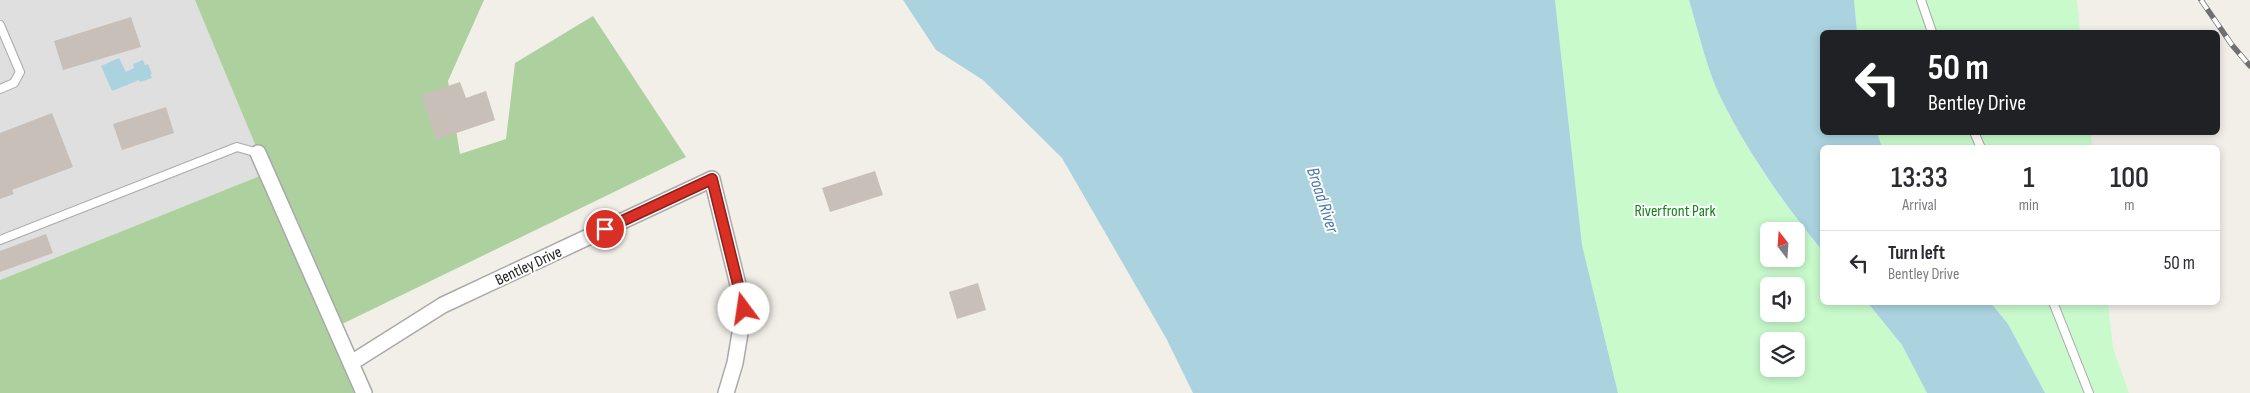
<!DOCTYPE html>
<html lang="en">
<head>
<meta charset="utf-8">
<style>
  :root { --surface:#fff; --page:#f2f2f3; --text:#2b2b33; --muted:#7c7c81; --line:#e1e1e2 }
  body { margin:0; font-family:"Sofia Sans Condensed",sans-serif; background:var(--page); color:var(--text); height:100vh; display:flex; flex-direction:column; font-size:19px; white-space:nowrap }
  * { box-sizing:border-box; margin:0 }
  p { font-size:16px; color:var(--muted) }
  .icon { flex:none; width:28px; height:28px; fill:none; stroke:currentColor; stroke-width:2; stroke-linecap:round; stroke-linejoin:round }
  .map { position:relative; flex:1; overflow:hidden }
  .side { position:absolute; left:1820px; top:145px; width:400px; height:160px; display:flex; flex-direction:column; background:var(--surface); border-radius:8px; box-shadow:0 2px 8px #0003 }
  .side>* { flex:none }
  .banner { position:absolute; left:1820px; top:30px; width:400px; height:105px; border-radius:8px; box-shadow:0 2px 8px #0003; background:#202124; color:#fff; overflow:hidden }
  .needle { width:32px; rotate:343deg }
  .fabs { position:absolute; left:1760px; top:222px; display:grid; gap:10px }
  .fabs a { display:grid; place-items:center; width:45px; height:45px; border-radius:8px; background:var(--surface); box-shadow:0 2px 8px #0003; font-size:25px }
  .pin { position:absolute; display:grid; place-items:center; width:42px; height:42px; color:#fff; margin:-21px; border:2px solid #fff; border-radius:50%; box-shadow:0 1px 5px #0007 }
  .me { position:absolute; width:55px; margin:-28px; rotate:346deg; stroke-linejoin:round; filter:drop-shadow(0 0 4px #0008) }
  .turn { display:flex; align-items:center; gap:18px; height:105px; padding:0 25px; font-size:22px }
  .turn .icon { width:65px; height:65px; stroke-width:2.5 }
  .turn b { display:block; font-size:35px; line-height:42px }
  .eta { display:flex; justify-content:space-evenly; align-items:center; height:85px; text-align:center }
  .eta b { font-size:30px; font-weight:600; line-height:35px }
  ul { padding:0; list-style:none }
  li { display:flex; align-items:center; gap:15px; height:65px; padding:0 25px; border-top:1px solid var(--line) }
  li div { flex:1 }
  li b { display:block; font-size:19px }
  li em { font-style:normal }
  .map>svg:first-child { display:block }
  .residential { fill:#e0dfdf }
  .forest { fill:#add19e }
  .park { fill:#c8facc; fill-rule:evenodd }
  .water { fill:#aad3df }
  .building { fill:#c7bfb8 }
  .lines { fill:none; stroke-linecap:round; stroke-linejoin:round }
  .service-casing { stroke:#a9a9a9; stroke-width:10 }
  .minor-casing { stroke:#a9a9a9; stroke-width:18 }
  .service { stroke:#fff; stroke-width:8 }
  .minor { stroke:#fff; stroke-width:15 }
  .rail-casing { stroke:#707070; stroke-width:5.5 }
  .rail { stroke:#fff; stroke-width:4; stroke-dasharray:11; stroke-linecap:butt }
  .route-casing { stroke:#8d1f18; stroke-width:12 }
  .route { stroke:#d93025; stroke-width:9 }
  .labels { text-anchor:middle; stroke-width:4; stroke-linejoin:round; paint-order:stroke }
  .park-label { font-size:16px; fill:#0c8416; stroke:#fff }
  .street-label { font-size:16px; fill:#222; stroke:#fff }
  .water-label { font-size:18px; font-style:italic; fill:#4a7aab; stroke:#fff }
</style>
</head>
<body>
<div class="map">
<svg width="2250" height="393" viewBox="0 0 2250 393">
  <rect width="100%" height="100%" fill="#f2efe9"/>
  <path class="residential" d="M0,0h196l71,173 -267,107z"/>
  <path class="forest" d="M195,0h289l-36,81 12,73 46,-15 9,-76 78,-47 93,141 -350,170 28,66h-364v-113l267,-107z"/>
  <path class="park" d="M1555,0h134c9,30 17,66 30,94 24,53 66,112 103,156v52l46,1 34,42 25,48h-309l-36,-148zM1769,231h27v28h-27zM1769,286h27v28h-27zM1769,341h27v28h-27z
    M1854,0h223l3,32h-223z
    M1877,133h214l1,14h-210z
    M1991,303h117l5,45 16,45h-84l-37,-69z"/>
  <path class="water" d="M903,0h652l27,245 36,148h-425l-27,-55 -104,-180 -79,-78 -47,-30z
    M1689,0h165l3,32h-35v100l55,1 5,14 -60,1v102c-37,-44 -78,-103 -103,-156 -13,-28 -21,-64 -30,-94z
    M119,58l7,14 8,-4 -1,-4 10,-4 2,5 3,-1 4,10 -2,1 2,3 -12,4 -1,-2 -27,11 -11,-25z
    M1868,303h123l17,21 37,69h-118l-25,-48z"/>
  <path class="building" d="M131,17l10,30 -78,23 -9,-29z
    M460,82l6,16 20,-7 9,29 -59,20 -15,-45z
    M166,107l8,26 -52,17 -9,-26z
    M52,113l21,54 -61,23 2,4 -14,5v-66z
    M875,171l8,24 -53,17 -8,-24z
    M46,234l7,19 -53,19v-21z
    M978,283l8,27 -29,9 -8,-27z"/>
  <g class="lines">
    <defs>
      <path id="service" d="M1921,0l11,32
        M0,25l20,47 -6,11 -14,6
        M1974,132l7,16
        M0,240l237,-93 21,6
        M2053,302l36,91"/>
      <path id="minor" d="M258,153l106,240
        M351,363l92,-58 269,-126 32,130 -9,54 -9,30"/>
    </defs>
    <use href="#service" class="service-casing"/>
    <use href="#minor" class="minor-casing"/>
    <use href="#service" class="service"/>
    <use href="#minor" class="minor"/>
    <defs>
      <path id="rail" d="M2201,0l31,45 18,21"/>
    </defs>
    <use href="#rail" class="rail-casing"/>
    <use href="#rail" class="rail"/>
  </g>
  <g class="lines">
    <defs>
      <path id="route" d="M605,229l107,-50 32,130"/>
    </defs>
    <use href="#route" class="route-casing"/>
    <use href="#route" class="route"/>
  </g>
  <g class="labels">
    <g class="park-label">
      <text x="1675" y="216">Riverfront Park</text>
    </g>
    <g class="street-label">
      <text transform="translate(528 265) rotate(-25)" y="6">Bentley Drive</text>
    </g>
    <g class="water-label">
      <text transform="translate(1323 200) rotate(72)" y="6">Broad River</text>
    </g>
  </g>
</svg>
<div class="fabs">
<a><svg class="needle" viewBox="-14 -14 28 28"><path d="M0-13l5 13h-10z" fill="#e53935"/><path d="M0 13l5-13h-10z" fill="#7c7c81"/></svg></a>
<a><svg class="icon" aria-label="sound" viewBox="0 0 24 24"><path d="M4 9h4l5-4v14l-5-4H4zM17 9q2 3 0 6"/></svg></a>
<a><svg class="icon" aria-label="layers" viewBox="0 0 24 24"><path d="M12 4l9 5-9 5-9-5zM3 14l9 5 9-5"/></svg></a>
</div>
<div class="pin" style="left:605px;top:229px;background:#d93025"><svg class="icon" aria-label="arrive" viewBox="0 0 24 24"><path d="M6 21V4h12l-3 4 3 4H6"/></svg></div>
<svg class="me" style="left:744px;top:309px" viewBox="-20 -20 40 40"><circle r="19" fill="#fff"/><path d="M0-13L10 11 0 6-10 11z" fill="#d93025"/></svg>
<div class="banner">
<div class="turn"><svg class="icon" aria-label="left" viewBox="0 0 24 24"><path d="M17 20v-9H6M10 6l-5 5 5 5"/></svg><div><b>50 m</b>Bentley Drive</div></div>
</div>
<section class="side">
<div class="eta">
<div><b>13:33</b><p>Arrival</p></div>
<div><b>1</b><p>min</p></div>
<div><b>100</b><p>m</p></div>
</div>
<ul>
<li><svg class="icon" aria-label="left" viewBox="0 0 24 24"><path d="M17 20v-9H6M10 6l-5 5 5 5"/></svg><div><b>Turn left</b><p>Bentley Drive</p></div><em>50 m</em></li>
</ul>
</section>
</div>
</body>
</html>
